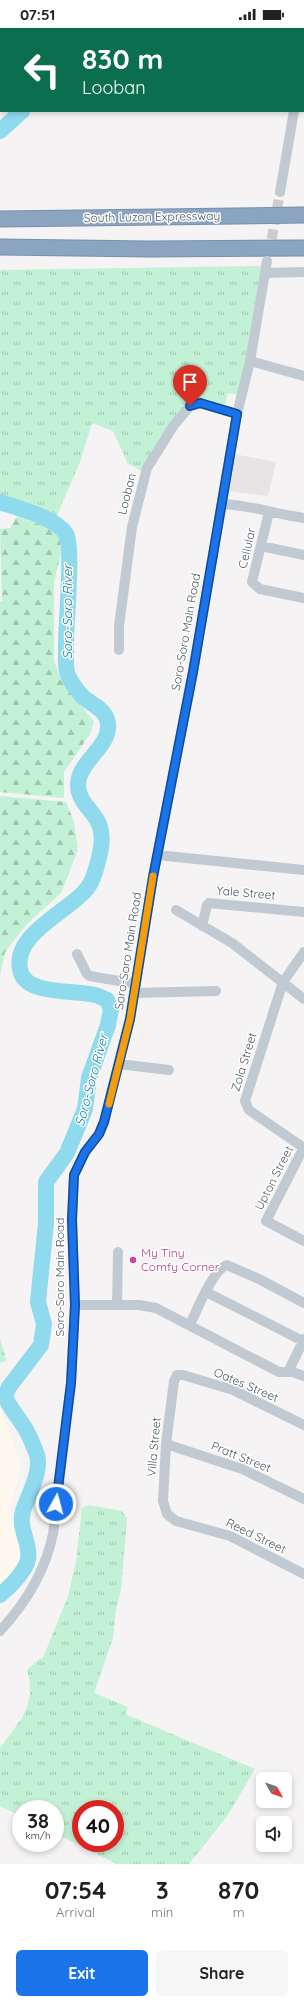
<!DOCTYPE html>
<html lang="en">
<head>
<meta charset="utf-8">
<style>
  :root { --surface:#fff; --page:#f6f6f6; --text:#202124; --muted:#757577; --accent:#1a73e8 }
  body { margin:0; font-family:Quicksand,sans-serif; background:var(--page); color:var(--text); height:100vh; display:flex; flex-direction:column; font-size:15px; white-space:nowrap }
  * { box-sizing:border-box; margin:0 }
  p { font-size:13px; color:var(--muted) }
  .icon { flex:none; width:22px; height:22px; fill:none; stroke:currentColor; stroke-width:2; stroke-linecap:round; stroke-linejoin:round }
  .map { position:relative; height:1836px; overflow:hidden }
  .panel { display:flex; flex-direction:column; background:var(--surface); flex:1 }
  .panel>* { flex:none }
  .banner { position:absolute; left:0px; top:0px; width:304px; height:84px; box-shadow:0 2px 6px #0003; background:#0b6e4f; color:#fff; overflow:hidden }
  .needle { width:26px; rotate:130deg }
  .buttons { position:absolute; left:256px; top:1744px; display:grid; gap:8px }
  .buttons a { display:grid; place-items:center; width:36px; height:36px; border-radius:6px; background:var(--surface); box-shadow:0 2px 6px #0003; font-size:20px }
  .speed { position:absolute; left:12px; top:1772px; display:flex; gap:8px; font-size:20px; font-weight:700; text-align:center }
  .speed>* { display:grid; place-content:center; width:52px; height:52px; border-radius:50%; background:var(--surface); box-shadow:0 2px 6px #0003; line-height:1 }
  .speed small { font-size:10px; font-weight:400 }
  .speed .limit { border:6px solid #d22; background:#fff; color:#111 }
  .pin { position:absolute; display:grid; place-items:center; width:34px; height:34px; color:#fff; margin:-41px -17px; border-radius:50% 50% 50% 0; rotate:-45deg; box-shadow:0 0 4px #0007 }
  .pin .icon { rotate:45deg }
  .me { position:absolute; width:44px; margin:-22px; rotate:7deg; stroke-linejoin:round; filter:drop-shadow(0 0 3px #0008) }
  .turn { display:flex; align-items:center; gap:14px; height:84px; padding:0 16px; font-size:18px }
  .turn .icon { width:52px; height:52px; stroke-width:2.5 }
  .turn b { display:block; font-size:28px; line-height:34px }
  .eta { display:flex; justify-content:space-evenly; align-items:center; height:68px; text-align:center }
  .eta b { font-size:24px; font-weight:700; line-height:28px }
  .primary-button { display:flex; gap:8px; margin-top:auto; padding:8px 16px }
  .primary-button a { flex:1; height:46px; border-radius:6px; background:var(--accent); color:#fff; font-size:16px; font-weight:700; line-height:46px; text-align:center }
  .primary-button a+a { background:var(--page); color:var(--text) }
  .status { display:flex; justify-content:space-between; align-items:center; height:28px; padding:0 20px; background:var(--surface); direction:ltr }
  .status svg { height:11px; fill:currentColor }
  .map>svg:first-child { display:block }
  .commercial { fill:#fdf9ef }
  .education { fill:#e6e4e5 }
  .grass { fill:url(#grass-tufts); fill-rule:evenodd }
  .forest { fill:url(#forest-firs) }
  .lines { fill:none; stroke-linecap:round; stroke-linejoin:round }
  .river { stroke:#90daee; stroke-width:16 }
  .minor-tunnel { stroke:#caccce; stroke-width:10; stroke-dasharray:10 5; stroke-linecap:butt }
  .highway-casing { stroke:#7690ad; stroke-width:17 }
  .minor { stroke:#c1cad2; stroke-width:10 }
  .highway { stroke:#8ba5c1; stroke-width:15 }
  .route-casing { stroke:#114b97; stroke-width:10 }
  .route { stroke:#1a73e8; stroke-width:7 }
  .slow { stroke:#f59e0b; stroke-width:7 }
  .hotel-dot { fill:#d1479c; stroke:#fff; stroke-width:1.5 }
  .labels { text-anchor:middle; stroke-width:3; stroke-linejoin:round; paint-order:stroke }
  .street-label { font-size:12px; fill:#4a5661; stroke:#fff }
  .hotel-label { font-size:12px; fill:#b23c85; stroke:#fff; text-anchor:start }
  .water-label { font-size:13px; font-style:italic; fill:#0c7c9b; stroke:#fff }
</style>
</head>
<body>
<div class="status"><b>07:51</b><svg viewBox="0 0 49 12"><path d="M0 12V9h3v3zM5 12V6h3v6zM10 12V3h3v9zM15 12V0h3v12zM26 1h20v11H26zM47 4h2v5h-2z"/></svg></div>
<div class="map">
<svg width="304" height="1836" viewBox="0 0 304 1836">
  <defs>
    <pattern id="grass-tufts" width="24" height="20" patternUnits="userSpaceOnUse"><rect width="24" height="20" fill="#c3f1d5"/><path d="M3 7l-1-3M5 7V3M7 7l1-3M15 17l-1-3M17 17v-4M19 17l1-3" fill="none" stroke="#a0c6b0"/></pattern>
    <pattern id="forest-firs" width="22" height="20" patternUnits="userSpaceOnUse"><rect width="22" height="20" fill="#c3f1d5"/><path d="M5 1l3.5 6h-7zM16 11l3.5 6h-7z" fill="#a0c6b0"/></pattern>
  </defs>
  <rect width="100%" height="100%" fill="#f5f3f3"/>
  <path class="commercial" d="M0,1379l21,57 -21,6z
    M20,1437l-1,14 -10,31 10,37 1,12 -4,11 -16,19v-118z"/>
  <path class="education" d="M234,426l42,8 -8,34 -41,-5z"/>
  <path class="grass" d="M261,238l-22,129 -11,-2 -4,15 -25,-7 -57,70 -14,-7 -15,-33 -21,-8 -12,39 -24,56 -56,-22v-226z
    M0,1311l7,22 -7,2z
    M88,1477l34,6 5,7 -6,72 -5,20 -3,28 -19,55 34,14 -3,7 130,55 -27,46 -39,49h-72l-62,-31v-24h-34v7l-21,-10v-58l22,-30 5,-11 3,-12v-13l-3,-12 12,-11 4,-1 25,-62 8,-34 6,-54zM81,1781h34v34h-34z"/>
  <path class="forest" d="M17,488l32,12 11,9 1,16 -7,29v78l7,20 33,42 -4,12 -26,38v26l-64,-6v-191h2l-2,-72 10,-1z
    M0,768l66,6 8,20 4,28 -17,43 -34,31 -22,28 -5,24z"/>
  <g class="lines">
    <path class="river" d="M75,1l2,-1
      M0,103l22,-20
      M0,474c17,6 57,16 66,32 8,13 -1,96 0,117 0,7 -1,17 2,24 2,6 10,17 15,22 9,8 23,12 25,26 3,24 -30,38 -30,62 0,15 12,23 19,35 9,15 3,36 -2,52 -2,7 -6,15 -11,20 -19,21 -75,45 -63,81 7,22 55,17 74,22 4,1 8,3 12,5l4,9 -3,16 -19,53 -4,31 -18,44 -21,29v41l-8,79 6,22 -3,21 -32,42 -4,9c4,11 10,17 16,26 7,9 12,22 16,33 5,16 -9,41 -14,56 -5,19 8,32 5,48 -2,12 -19,29 -28,36"/>
    <path class="minor-tunnel" d="M269,226l11,-62"/>
    <defs>
      <path id="highway" d="M0,191l304,-4
        M0,219l149,2 155,-1"/>
    </defs>
    <use href="#highway" class="highway-casing"/>
    <path class="minor" d="M303,32l1,-5
      M280,164l14,-81
      M265,245l39,-1
      M250,333l54,15
      M222,476c28,1 54,10 82,14
      M269,484l-17,70 8,7 44,9
      M261,518l43,9
      M119,622v-24l13,-99 15,-59 27,-43 16,-19 10,-3 37,11
      M157,827l147,15
      M176,882l56,33 72,56
      M202,898l5,-21 2,-2 95,9
      M304,924l-21,30 -38,119 4,9 55,38
      M77,926l10,20 3,2 46,8
      M134,965l82,-2
      M119,1036l50,6
      M304,1119l-38,74 38,20
      M206,1264l97,49
      M117,1276l1,-52
      M75,1277h64l17,3 123,64h14l11,4
      M190,1297c6,-13 23,-56 37,-60l32,14 45,24
      M288,1344l16,-33
      M304,1397l-71,-35 -50,-15h-6l-3,6 -8,63 -3,57 4,13 9,7 54,15 74,38
      M166,1416l76,25 62,30
      M0,1603c26,-28 45,-59 53,-97l18,-151 4,-78 -3,-85 2,-45 11,-23 14,-18 5,-12 26,-103 23,-142 40,-205 44,-258 13,-53 17,-100"/>
    <use href="#highway" class="highway"/>
  </g>
  <g class="lines">
    <defs>
      <path id="route" d="M56,1476l15,-121 4,-78 -3,-85 2,-45 11,-23 14,-18 5,-12 26,-103 23,-142 40,-205 44,-258 -37,-11 -10,3"/>
    </defs>
    <use href="#route" class="route-casing"/>
    <use href="#route" class="route"/>
    <path class="slow" d="M109,1076l21,-85 23,-143"/>
  </g>
  <circle class="hotel-dot" cx="133" cy="1232" r="4"/>
  <g class="labels">
    <g class="street-label">
      <text transform="translate(152 189) rotate(-1)" y="4">South Luzon Expressway</text>
      <text transform="translate(127 466) rotate(-76)" y="4">Looban</text>
      <text transform="translate(247 520) rotate(-77)" y="4">Cellular</text>
      <text transform="translate(186 604) rotate(-80)" y="4">Soro-Soro Main Road</text>
      <text transform="translate(246 865) rotate(5)" y="4">Yale Street</text>
      <text transform="translate(128 923) rotate(-81)" y="4">Soro-Soro Main Road</text>
      <text transform="translate(244 1034) rotate(-73)" y="4">Zola Street</text>
      <text transform="translate(274 1150) rotate(-63)" y="4">Upton Street</text>
      <text transform="translate(60 1249) rotate(-90)" y="4">Soro-Soro Main Road</text>
      <text transform="translate(246 1357) rotate(23)" y="4">Oates Street</text>
      <text transform="translate(154 1419) rotate(-85)" y="4">Villa Street</text>
      <text transform="translate(241 1429) rotate(22)" y="4">Pratt Street</text>
      <text transform="translate(256 1508) rotate(26)" y="4">Reed Street</text>
    </g>
    <g class="hotel-label">
      <text x="141" y="1229">My Tiny<tspan x="141" dy="14">Comfy Corner</tspan></text>
    </g>
    <g class="water-label">
      <text transform="translate(67 584) rotate(-90)" y="5">Soro-Soro River</text>
      <text transform="translate(91 1052) rotate(-75)" y="5">Soro-Soro River</text>
    </g>
  </g>
</svg>
<div class="buttons">
<a><svg class="needle" viewBox="-14 -14 28 28"><path d="M0-13l5 13h-10z" fill="#e53935"/><path d="M0 13l5-13h-10z" fill="#757577"/></svg></a>
<a><svg class="icon" aria-label="sound" viewBox="0 0 24 24"><path d="M4 9h4l5-4v14l-5-4H4zM17 9q2 3 0 6"/></svg></a>
</div>
<div class="speed"><div>38<small>km/h</small></div><div class="limit">40</div></div>
<div class="pin" style="left:190px;top:378px;background:#d93025"><svg class="icon" aria-label="arrive" viewBox="0 0 24 24"><path d="M6 21V4h12l-3 4 3 4H6"/></svg></div>
<svg class="me" style="left:56px;top:1476px" viewBox="-20 -20 40 40"><circle r="17" fill="#1a73e8" stroke="#fff" stroke-width="3"/><path d="M0-11L8 9 0 5-8 9z" fill="#fff"/></svg>
<div class="banner">
<div class="turn"><svg class="icon" aria-label="left" viewBox="0 0 24 24"><path d="M17 20v-9H6M10 6l-5 5 5 5"/></svg><div><b>830 m</b>Looban</div></div>
</div>
</div>
<section class="panel">
<div class="eta">
<div><b>07:54</b><p>Arrival</p></div>
<div><b>3</b><p>min</p></div>
<div><b>870</b><p>m</p></div>
</div>
<div class="primary-button"><a>Exit</a><a>Share</a></div>
</section>
</body>
</html>
